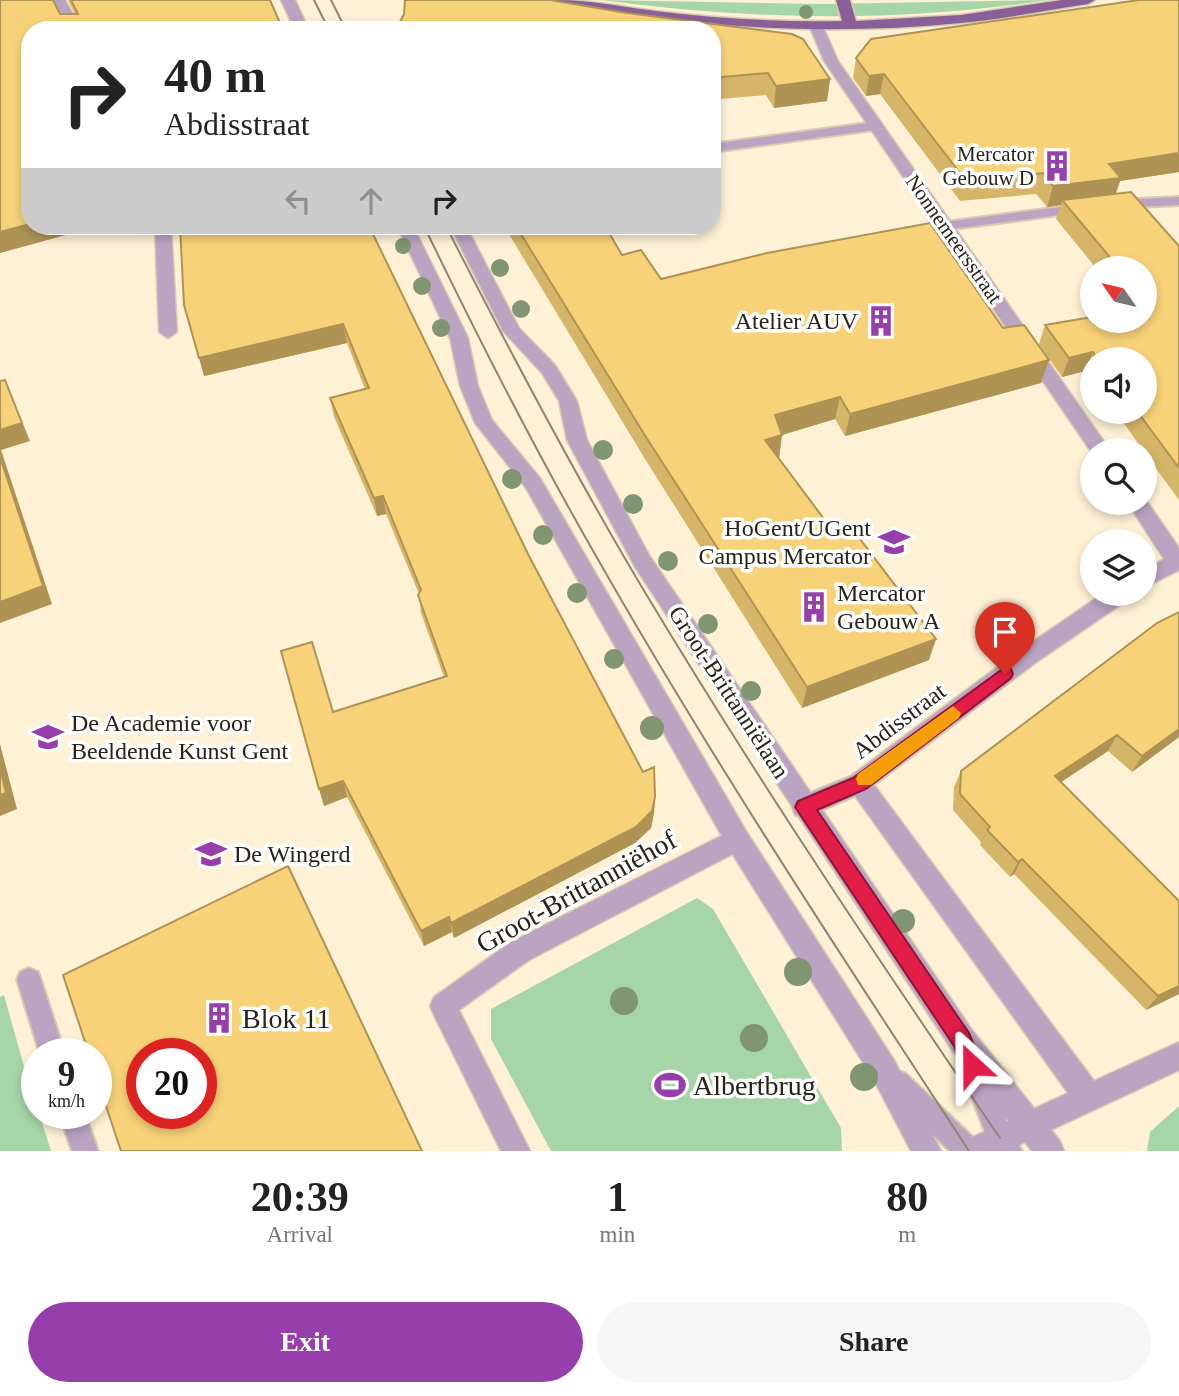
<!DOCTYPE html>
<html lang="en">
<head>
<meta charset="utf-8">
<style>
  :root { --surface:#fff; --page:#f6f6f6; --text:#222; --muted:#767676; --accent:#963fac }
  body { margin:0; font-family:"Times New Roman",serif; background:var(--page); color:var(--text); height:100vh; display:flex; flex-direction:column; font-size:26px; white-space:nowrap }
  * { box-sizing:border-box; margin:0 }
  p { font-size:23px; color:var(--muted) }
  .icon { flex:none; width:38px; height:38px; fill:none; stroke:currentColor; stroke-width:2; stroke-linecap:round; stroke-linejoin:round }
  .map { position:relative; height:1151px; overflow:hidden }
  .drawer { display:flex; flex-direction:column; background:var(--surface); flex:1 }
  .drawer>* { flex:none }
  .guide { position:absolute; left:21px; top:21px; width:700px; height:214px; border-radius:28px; box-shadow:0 4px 10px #0003; background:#fff; color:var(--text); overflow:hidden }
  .needle { width:46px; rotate:304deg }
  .buttons { position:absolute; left:1080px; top:256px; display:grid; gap:14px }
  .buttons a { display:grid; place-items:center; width:77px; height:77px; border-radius:50%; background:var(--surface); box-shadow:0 4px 10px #0003; font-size:35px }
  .speed { position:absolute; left:21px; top:1038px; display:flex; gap:14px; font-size:35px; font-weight:700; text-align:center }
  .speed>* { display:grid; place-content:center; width:91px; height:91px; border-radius:50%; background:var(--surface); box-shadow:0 4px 10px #0003; line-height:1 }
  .speed small { font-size:18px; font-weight:400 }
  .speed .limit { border:10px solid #d22; background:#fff; color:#111 }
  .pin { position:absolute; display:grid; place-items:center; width:60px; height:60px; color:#fff; margin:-72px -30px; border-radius:50% 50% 50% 0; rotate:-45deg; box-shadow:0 0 7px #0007 }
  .pin .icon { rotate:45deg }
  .me { position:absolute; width:77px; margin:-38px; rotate:336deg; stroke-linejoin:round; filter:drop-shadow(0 0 5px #0008) }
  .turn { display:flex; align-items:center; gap:24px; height:147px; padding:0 28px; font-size:32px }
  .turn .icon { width:91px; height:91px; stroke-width:2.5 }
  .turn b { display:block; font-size:49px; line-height:60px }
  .lanes { display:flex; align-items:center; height:66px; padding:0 28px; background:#0003; justify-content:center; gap:35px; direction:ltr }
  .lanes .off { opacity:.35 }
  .eta { display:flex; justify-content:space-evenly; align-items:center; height:119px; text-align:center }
  .eta b { font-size:42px; font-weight:700; line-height:49px }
  .action { display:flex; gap:14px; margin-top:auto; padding:14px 28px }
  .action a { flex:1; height:80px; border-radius:42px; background:var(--accent); color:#fff; font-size:28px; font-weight:700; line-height:80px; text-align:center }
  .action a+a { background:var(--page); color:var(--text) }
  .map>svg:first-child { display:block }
  .green { fill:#a6d5a8 }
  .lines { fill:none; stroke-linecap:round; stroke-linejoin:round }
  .service-casing { stroke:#d7ccb3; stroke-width:4 }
  .minor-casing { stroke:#d7ccb3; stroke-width:3 }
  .tertiary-casing { stroke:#d7ccb3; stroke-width:3 }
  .primary-casing { stroke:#d7ccb3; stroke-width:3 }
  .service { fill:#bba3c2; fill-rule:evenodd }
  .minor { fill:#bba3c2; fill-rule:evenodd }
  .tertiary { fill:#bba3c2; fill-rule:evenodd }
  .primary { fill:#8a5f98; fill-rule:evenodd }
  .tram { stroke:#8e8672; stroke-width:2 }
  .tree { fill:#809571 }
  .wall { fill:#d5b568 }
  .shaded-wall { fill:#ae9355 }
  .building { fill:#f8d279; stroke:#ae9355; stroke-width:2; fill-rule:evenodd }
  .route { fill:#e11d48; stroke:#92132f; stroke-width:2 }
  .slow { fill:#f59e0b }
  .labels { text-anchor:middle; stroke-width:7; stroke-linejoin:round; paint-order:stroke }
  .far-poi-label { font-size:21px; fill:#272318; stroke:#fff; text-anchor:end }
  .far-street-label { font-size:21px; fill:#272318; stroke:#fff }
  .poi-label { font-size:24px; fill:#272318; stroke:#fff; text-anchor:start }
  .street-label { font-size:24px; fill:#272318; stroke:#fff }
  .near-street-label { font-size:28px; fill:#272318; stroke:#fff }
  .near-poi-label { font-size:28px; fill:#272318; stroke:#fff; text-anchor:start }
</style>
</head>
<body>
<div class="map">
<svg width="1179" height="1151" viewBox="0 0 1179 1151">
  <rect width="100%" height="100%" fill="#fef1d5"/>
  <path class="green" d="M601,0l222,4 225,-4c-149,23 -298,20 -447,0z
    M697,898l16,11 128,219 1,23h-291l-60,-112v-30z
    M4,995l33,118h2l12,38h-51v-154z
    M1179,1106v45h-32l3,-19z"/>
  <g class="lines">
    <defs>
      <path id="service" d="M875,122l5,1v6l-168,23v-8z
        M1179,197v8l-62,3 -7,-4 7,-4z
        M1084,204l7,4 -2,3 -144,19 -7,-4 7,-4z
        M29,968l9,4 3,8 24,74h-25l-23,-74 3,-8z
        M971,1049l9,4 30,77 12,21h-29l-2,-4 -33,-85 4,-9z
        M897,1070l9,4 72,68 4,9h-32l-62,-59 -4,-9 4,-9z
        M59,1113h26l13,38h-26z"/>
      <path id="minor" d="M51,0h14l17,30h-14z
        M811,22h10l17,39 272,389h-18v3l-268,-392 -15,-36z
        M155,226h16l6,106 -9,6 -9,-6z
        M1144,497l35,51v22l-35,18v-18l20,-11 -37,-57h17z
        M1104,593h27l-2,6 -94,64 -161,122 220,296 85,-39v28l-173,81h-46l4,-10 104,-48 -213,-297 -51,22 -9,-3 -3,-8 3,-8 56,-23 168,-125z
        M737,828l9,3 3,8 -3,8 -217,113 -70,50 71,141h-29l-67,-136 -4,-9 4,-9 77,-55z"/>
      <path id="tertiary" d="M281,0h14l14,30h-14z
        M397,226h16l55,112 10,48 14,34 48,58 206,353 148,229 47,91h-30l-37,-71 -146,-233 -202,-359 -51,-65 -15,-37 -10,-48z
        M450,226h16l53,102 36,37 22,36 10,39 62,115 323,475 88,111 4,10h-32l-80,-101 -317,-483 -68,-127 -8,-39 -17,-28 -39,-42z"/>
      <path id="primary" d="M556,0c37,0 72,8 108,12 59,7 119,10 178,9l-6,-21h14l6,21 105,-6 101,-15h33l-7,4c-42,6 -84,15 -127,19 -133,13 -266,5 -398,-19z"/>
    </defs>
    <use href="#service" class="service-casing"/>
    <use href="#minor" class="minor-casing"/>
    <use href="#tertiary" class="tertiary-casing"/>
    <use href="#primary" class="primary-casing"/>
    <use href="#service" class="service"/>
    <use href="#minor" class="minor"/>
    <use href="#tertiary" class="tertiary"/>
    <use href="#primary" class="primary"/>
    <path class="tram" d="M314,0l15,30
      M331,0l15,30
      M424,226c54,112 110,222 172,330 116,204 245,399 373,595
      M446,226c63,124 128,248 200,368 111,185 232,365 354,544"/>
  </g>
  <g class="tree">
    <circle cx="806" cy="12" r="7"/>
    <circle cx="403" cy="246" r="8"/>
    <circle cx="500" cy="268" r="9"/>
    <circle cx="422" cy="286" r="9"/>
    <circle cx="521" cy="309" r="9"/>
    <circle cx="441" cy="328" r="9"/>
    <circle cx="603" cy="450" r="10"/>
    <circle cx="512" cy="479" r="10"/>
    <circle cx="633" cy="504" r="10"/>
    <circle cx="543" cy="535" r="10"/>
    <circle cx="668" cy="561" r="10"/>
    <circle cx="577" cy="593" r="10"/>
    <circle cx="708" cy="624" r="10"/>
    <circle cx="614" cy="659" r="10"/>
    <circle cx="751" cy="691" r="10"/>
    <circle cx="652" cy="728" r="12"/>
    <circle cx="903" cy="921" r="12"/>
    <circle cx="798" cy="972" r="14"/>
    <circle cx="624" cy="1001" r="14"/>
    <circle cx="754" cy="1038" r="14"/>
    <circle cx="864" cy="1077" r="14"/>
  </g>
  <path class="wall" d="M0,0l60,14h15l-7,-14h202l-240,226h68l-98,27z
    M405,0h145l77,13 165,21 11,5 27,40 -3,22 -53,7 -8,-13 -46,4 -8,-1v-68h-311l-1,-8 4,-8z
    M1179,0v172l-59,9 -4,13 63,52v254l-35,-48v-2h-1l-28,-39h29v-52h-52v21l-7,-9 -23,6 -23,-33 6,-19 99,-5v-52h-48l-40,-49 5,-14 -14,2 -11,-13 -76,7 -80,-107 -14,2 -13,-18 3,-20z
    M369,226l160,330 126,241 -1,16 -3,15 -16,15 -181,95 -2,-6 -28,14 -77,-149 -23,9 9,-94 111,-35 -23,-64 -2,-19 -33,-80 -9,2 -43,-99 -4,-19 35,-9 -18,-46 -143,33z
    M504,226h101l17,29 39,24 342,49 46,32 -8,23 -196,53 -10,-17 -53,16 -3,23 150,202 -127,48 -157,-249z
    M1179,612v125l-47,35 -24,-21 -47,31 118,212 -33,16 -132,-136 -4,3 -30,-32 1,-3 -28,-32 1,-23 7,-16z"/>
  <path class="shaded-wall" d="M884,74l-4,20 -14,2 3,-20z
    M830,79l-3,22 -53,7 2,-22z
    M1179,153v19l-59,9 -6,17 -52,2 -1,5 -14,2 6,-21 56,-22z
    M30,224v2h68l-98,27v-21z
    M343,324l4,19 -143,33 -5,-18z
    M1093,352l-8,19 -23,6 7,-19z
    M1049,360l-8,23 -196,53 5,-22z
    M5,380l25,61 -29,9 51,154 -52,19v-193z
    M840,397l-5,22 -63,19 3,-23z
    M782,435l-3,23 -14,-18z
    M383,496l3,18 -9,2 -3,-18z
    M936,639l-7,21 -127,48 5,-21z
    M1179,729v8l-47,35 10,-16z
    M1117,735l-9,16 -62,41 9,-16z
    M0,744l17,65 -17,7z
    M343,781l4,16 -23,9 -5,-17z
    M655,797l-1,16 -3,15 -16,15 -181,95 -3,-15z
    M1022,859l-8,15 -4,3 8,-15z
    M449,917l3,15 -28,14 -3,-15z
    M1179,986v8l-33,16 12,-14z"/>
  <path class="building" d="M0,0h53l7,14h18l-7,-14h199l13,30h-253v194l-30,8z
    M405,0h145l77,13 165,21 11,5 27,40 -54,7 -8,-13 -46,4 -10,-1v-46h-307l-5,-8 4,-8z
    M1139,0h40v153l-70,11 12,14 -68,8 -10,-13 -77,8 -82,-107 -15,2 -13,-18 15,-19z
    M1131,192l48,54v222l-42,-57h7v-52h-47l-4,-7 -24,6 -24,-33 47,-8v3h52v-12l7,-1 -7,-8v-31h-25l-57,-68z
    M930,223l73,105 21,-3 25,35 -199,54 -10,-17 -65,18 7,20 -17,5 68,91 17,-5 86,113 -129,48 -161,-250 -130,-211h89l17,29 19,-5 20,29 106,-26z
    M180,226h189l160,330 114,216 11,-5 1,30 -3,14 -16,16 -185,96 -2,-6 -28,14 -78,-150 -24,8 -38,-138 31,-9 21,70 114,-36 -29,-81 3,-5 -38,-94 -9,2 -44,-100 39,-10 -26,-64 -144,34 -15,-53z
    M5,380l17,43 -22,7v-49z
    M0,457l43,129 -43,16z
    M1179,612v117l-37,27 -25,-21 -62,41 124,125v85l-21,10 -136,-137 -4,3 -31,-32 3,-3 -30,-33 1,-23 196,-148z
    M0,768l6,25 -6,2z
    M288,866l134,285h-301l-25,-75v-22h-7l-26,-79zM142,1054h59v59h-59z"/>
  <path class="route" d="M1005,667l6,2 2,5 -2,4 -145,111 -49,21 152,223 13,32 -3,7 -7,3 -8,-3 -10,-26 -159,-239 3,-6 55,-23z"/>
  <path class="slow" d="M953,706l8,7 -2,5 -88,67h-13l-2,-6 2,-5z"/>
  <defs>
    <symbol id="building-bare" viewBox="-9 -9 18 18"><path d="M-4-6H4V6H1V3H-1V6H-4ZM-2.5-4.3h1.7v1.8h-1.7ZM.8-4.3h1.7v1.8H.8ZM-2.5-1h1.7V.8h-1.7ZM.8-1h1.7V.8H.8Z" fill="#963fac" stroke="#fff" stroke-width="2.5" paint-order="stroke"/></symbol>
    <symbol id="university-bare" viewBox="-9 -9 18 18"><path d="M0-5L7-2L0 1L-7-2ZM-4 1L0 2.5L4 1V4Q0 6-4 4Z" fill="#963fac" stroke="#fff" stroke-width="2.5" paint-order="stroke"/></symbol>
    <symbol id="school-bare" viewBox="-9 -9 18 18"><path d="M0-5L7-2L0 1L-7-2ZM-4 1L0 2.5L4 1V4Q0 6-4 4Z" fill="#963fac" stroke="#fff" stroke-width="2.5" paint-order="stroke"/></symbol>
    <symbol id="stadium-bare" viewBox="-9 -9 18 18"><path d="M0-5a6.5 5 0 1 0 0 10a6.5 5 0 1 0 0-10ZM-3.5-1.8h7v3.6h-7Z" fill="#963fac" stroke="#fff" stroke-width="2.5" paint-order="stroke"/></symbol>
  </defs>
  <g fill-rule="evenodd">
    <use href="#building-bare" x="1035" y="144" width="44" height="44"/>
    <use href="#building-bare" x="859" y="299" width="44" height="44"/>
    <use href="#university-bare" x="872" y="520" width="44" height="44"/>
    <use href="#building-bare" x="792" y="585" width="44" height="44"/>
    <use href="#university-bare" x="26" y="715" width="44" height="44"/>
    <use href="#school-bare" x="189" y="832" width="44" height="44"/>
    <use href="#building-bare" x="197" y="996" width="44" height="44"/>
    <use href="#stadium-bare" x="648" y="1063" width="44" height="44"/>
  </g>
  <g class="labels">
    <g class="far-poi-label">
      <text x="1034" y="161">Mercator<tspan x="1034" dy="24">Gebouw D</tspan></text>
    </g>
    <g class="far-street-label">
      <text transform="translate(954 239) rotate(55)" y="7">Nonnemeersstraat</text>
    </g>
    <g class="poi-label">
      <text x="858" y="329" text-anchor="end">Atelier AUV</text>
      <text x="871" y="536" text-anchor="end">HoGent/UGent<tspan x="871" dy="28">Campus Mercator</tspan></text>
      <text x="837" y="601">Mercator<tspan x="837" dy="28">Gebouw A</tspan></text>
      <text x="71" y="731">De Academie voor<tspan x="71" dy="28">Beeldende Kunst Gent</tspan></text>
      <text x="234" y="862">De Wingerd</text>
    </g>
    <g class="street-label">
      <text transform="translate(729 692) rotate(57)" y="8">Groot-Brittanniëlaan</text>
      <text transform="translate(899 721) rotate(-37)" y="8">Abdisstraat</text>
    </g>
    <g class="near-street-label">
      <text transform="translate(576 891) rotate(-29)" y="10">Groot-Brittanniëhof</text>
    </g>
    <g class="near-poi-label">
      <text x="242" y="1028">Blok 11</text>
      <text x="693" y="1095">Albertbrug</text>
    </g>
  </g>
</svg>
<div class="buttons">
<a><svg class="needle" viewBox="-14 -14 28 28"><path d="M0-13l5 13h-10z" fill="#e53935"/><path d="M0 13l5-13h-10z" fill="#767676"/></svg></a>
<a><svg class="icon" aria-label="sound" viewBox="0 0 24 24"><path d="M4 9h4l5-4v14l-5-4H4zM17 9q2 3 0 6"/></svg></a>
<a><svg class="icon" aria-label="search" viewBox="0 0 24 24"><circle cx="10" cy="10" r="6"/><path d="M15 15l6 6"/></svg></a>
<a><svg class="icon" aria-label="layers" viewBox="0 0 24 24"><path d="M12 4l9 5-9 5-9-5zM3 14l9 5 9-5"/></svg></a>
</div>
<div class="speed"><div>9<small>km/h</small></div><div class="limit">20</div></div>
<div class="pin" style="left:1005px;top:674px;background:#d93025"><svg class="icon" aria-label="arrive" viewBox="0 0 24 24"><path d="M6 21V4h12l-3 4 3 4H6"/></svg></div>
<svg class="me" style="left:972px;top:1065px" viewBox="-20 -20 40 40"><path d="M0-17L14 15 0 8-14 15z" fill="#e11d48" stroke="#fff" stroke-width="4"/></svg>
<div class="guide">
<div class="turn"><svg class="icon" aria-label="right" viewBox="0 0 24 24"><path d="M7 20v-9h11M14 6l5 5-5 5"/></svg><div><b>40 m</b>Abdisstraat</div></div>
<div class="lanes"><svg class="icon off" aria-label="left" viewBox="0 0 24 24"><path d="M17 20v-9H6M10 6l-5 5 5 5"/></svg><svg class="icon off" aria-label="ahead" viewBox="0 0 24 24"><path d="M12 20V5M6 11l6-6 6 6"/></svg><svg class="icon" aria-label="right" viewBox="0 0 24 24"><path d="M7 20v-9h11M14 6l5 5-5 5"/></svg></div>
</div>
</div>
<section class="drawer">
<div class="eta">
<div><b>20:39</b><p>Arrival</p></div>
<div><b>1</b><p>min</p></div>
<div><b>80</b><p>m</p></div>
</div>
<div class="action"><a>Exit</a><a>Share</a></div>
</section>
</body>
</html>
